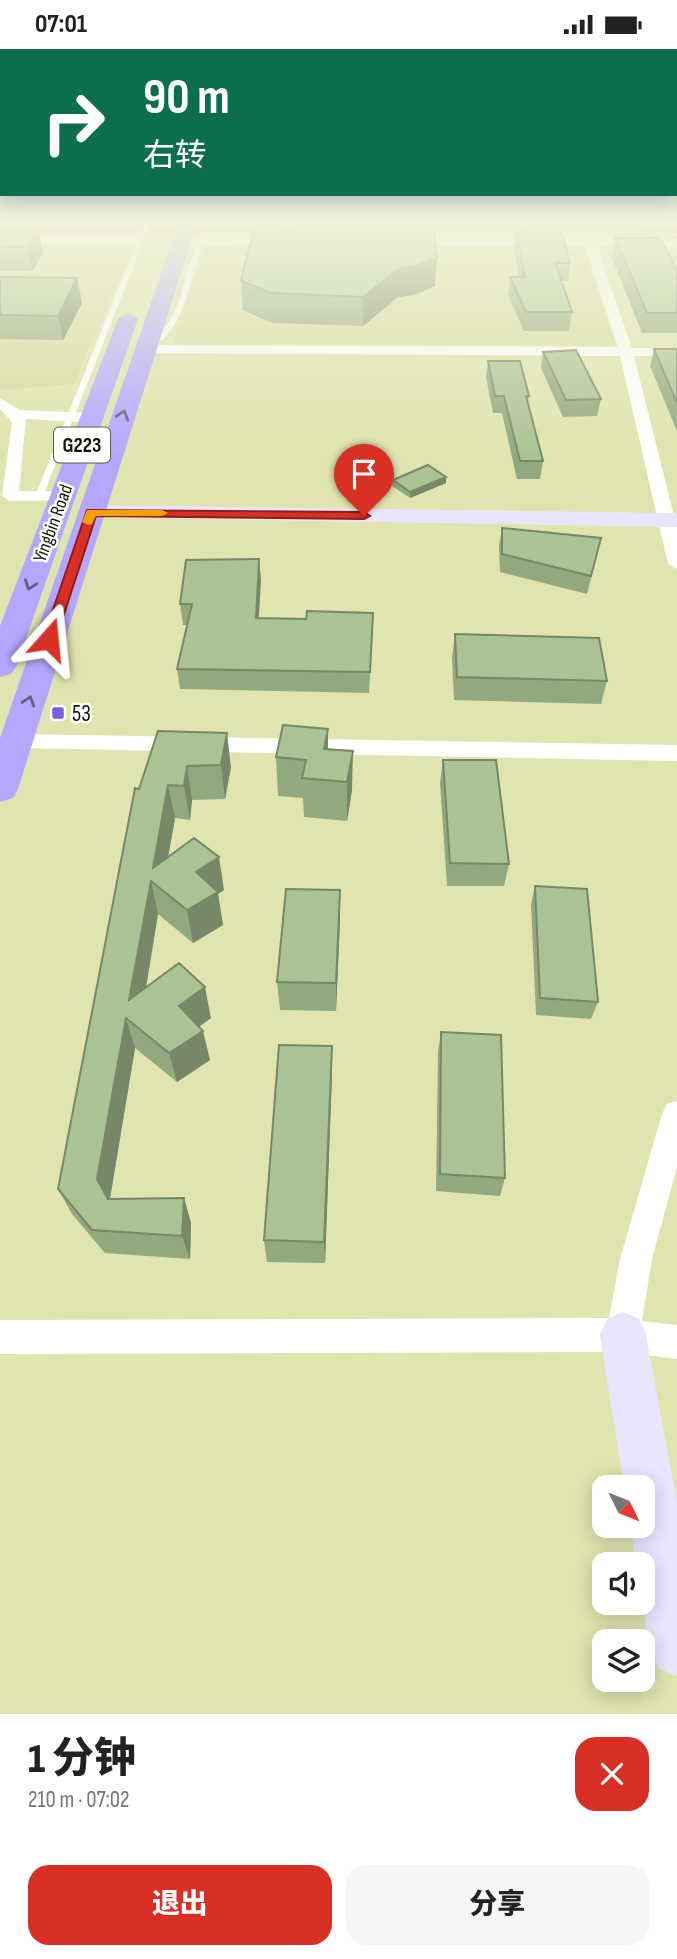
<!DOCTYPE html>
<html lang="zh">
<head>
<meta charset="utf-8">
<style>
  :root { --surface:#fff; --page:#f6f6f6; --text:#222; --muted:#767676; --accent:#d93025 }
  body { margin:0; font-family:"Sofia Sans Condensed","Noto Sans SC",sans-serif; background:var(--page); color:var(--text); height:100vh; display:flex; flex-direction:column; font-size:26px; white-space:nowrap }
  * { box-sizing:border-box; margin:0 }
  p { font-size:23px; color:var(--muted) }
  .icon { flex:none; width:38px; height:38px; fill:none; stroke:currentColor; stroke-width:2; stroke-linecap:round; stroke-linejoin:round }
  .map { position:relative; height:1665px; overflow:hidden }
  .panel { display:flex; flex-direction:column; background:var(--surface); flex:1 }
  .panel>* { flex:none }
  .guide { position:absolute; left:0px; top:0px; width:677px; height:147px; box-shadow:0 4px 18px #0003; background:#0b6e4f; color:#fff; overflow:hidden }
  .needle { width:46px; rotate:133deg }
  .controls { position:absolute; left:592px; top:1426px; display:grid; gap:14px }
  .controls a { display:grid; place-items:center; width:63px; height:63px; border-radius:14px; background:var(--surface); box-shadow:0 4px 18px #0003; font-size:35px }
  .pin { position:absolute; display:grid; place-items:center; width:60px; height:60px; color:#fff; margin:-72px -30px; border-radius:50% 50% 50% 0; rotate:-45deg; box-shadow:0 0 7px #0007 }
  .pin .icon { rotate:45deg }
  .me { position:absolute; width:77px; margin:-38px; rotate:18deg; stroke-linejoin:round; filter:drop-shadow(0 0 5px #0008) }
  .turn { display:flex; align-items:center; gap:24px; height:147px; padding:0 28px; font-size:32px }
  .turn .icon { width:91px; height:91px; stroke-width:2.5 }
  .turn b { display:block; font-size:49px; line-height:60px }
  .round { display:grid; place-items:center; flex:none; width:74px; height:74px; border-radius:21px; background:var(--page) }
  .summary { display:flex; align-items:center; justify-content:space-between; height:119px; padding:0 28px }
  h1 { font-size:42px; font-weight:800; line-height:52px }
  .button { display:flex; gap:14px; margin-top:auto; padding:14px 28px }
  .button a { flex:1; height:80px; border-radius:21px; background:var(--accent); color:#fff; font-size:28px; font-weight:800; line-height:80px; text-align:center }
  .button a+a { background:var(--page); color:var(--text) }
  .status { display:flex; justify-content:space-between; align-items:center; height:49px; padding:0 35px; background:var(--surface); direction:ltr }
  .status svg { height:19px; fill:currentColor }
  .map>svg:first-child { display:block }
  .built { fill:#d8db9d }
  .green { fill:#d6a1b9 }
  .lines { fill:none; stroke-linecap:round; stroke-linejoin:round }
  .lane { fill:#fff; fill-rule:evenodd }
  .street { fill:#fff; fill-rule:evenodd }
  .secondary { fill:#e9e5ff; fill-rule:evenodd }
  .highway { fill:#b5a7ff; fill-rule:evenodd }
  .wall { fill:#92a87f }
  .shaded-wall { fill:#778868 }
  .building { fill:#aac394; stroke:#778868; stroke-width:2 }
  .oneway { stroke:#645d80 }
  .route { fill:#d93025; stroke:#8d1f18; stroke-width:2 }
  .slow { fill:#f59e0b }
  .poi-dot { fill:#7b5ed8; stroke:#fff; stroke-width:2.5 }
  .labels { text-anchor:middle; stroke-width:5; stroke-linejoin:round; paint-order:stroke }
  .far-street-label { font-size:19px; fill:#131302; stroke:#fff }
  .shield { fill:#fff; stroke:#5a5a4e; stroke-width:2 }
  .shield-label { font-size:21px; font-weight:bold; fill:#131302 }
  .poi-label { font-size:23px; fill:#131302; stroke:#fff; text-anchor:start }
</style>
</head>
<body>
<div class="status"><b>07:01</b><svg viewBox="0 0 49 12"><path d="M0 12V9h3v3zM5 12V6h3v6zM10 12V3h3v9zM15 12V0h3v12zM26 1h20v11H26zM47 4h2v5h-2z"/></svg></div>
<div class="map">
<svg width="677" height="1665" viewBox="0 0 677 1665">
  <rect width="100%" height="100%" fill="#e0e4ae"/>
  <path class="built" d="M0,192l135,2 -61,141 -74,6z
    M205,197h378l32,99 -442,-1z"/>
  <path class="green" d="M0,173h677v11l-104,-3 -573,4z"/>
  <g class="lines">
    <path class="lane" d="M145,173h6l-108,274 -7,2 -1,-2z
      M199,192l5,1c-13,29 -21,103 -60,105v-2c45,-29 33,-62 55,-104z"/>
    <path class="street" d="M0,187l140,1 6,4 -6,4 -140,-1z
      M589,188l88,2v8l-80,-1 35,102h45v8h-43l43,172v41l-9,-5 -48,-208 -475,-3 -7,-4 7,-4 473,2 -33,-101h-183l-6,-4 6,-4z
      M282,189l6,4 -2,2 -105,2 -6,-4 6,-4z
      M0,349l20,12 71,3 8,5 -8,5 -65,-4 -7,72h43l8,5 -2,4 -58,1 -8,-5 10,-74 -12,-13z
      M16,685l661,11v16l-661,-13 -8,-2 -3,-5 3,-5z
      M677,1052v66l-25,92 -10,62 35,4v34l-54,-7 -623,2v-34l609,-2 11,-59 42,-145 5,-10z"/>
    <path class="secondary" d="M91,456l586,8v14l-594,-10 -4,-5 4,-5z
      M623,1263l16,7 7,16 31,168v173l-19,-8c-14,-33 -16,-68 -16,-103h-5l-7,-39h12v-39h-18l-24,-152 7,-16z"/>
    <path class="highway" d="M179,173h18l-179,567 -5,9 -13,4v-64z
      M128,264l10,6 -122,348 -5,7 -11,3v-51l118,-307z"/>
  </g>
  <path class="wall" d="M0,180l43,23 -10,19h-33z
    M516,183l54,31 -2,18h-6l10,31 -3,19h-45l-16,-36 2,-18h9l-5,-27z
    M615,189l62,32v63h-35l-30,-75z
    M0,228l77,1 5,25 -19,37 -63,-1z
    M241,232l194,5 -21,9 -16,2 -35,29 -91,-3 -29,-13z
    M654,300h23v82l-27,-65z
    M543,303l58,47 -4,17 -34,1 -22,-49z
    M488,312l41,35 -1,6 15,59 -3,18h-23l-15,-66h-9l-7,-36z
    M446,428v6l-36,15 -18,-12 1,-6z
    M502,479l99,10 -14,56 -87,-22 -1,-26z
    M261,530l-2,39 47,1 67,-6 -4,80 -189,-4 -3,-20 10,-44h-4l-3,-21z
    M455,585l152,47 -6,23 -147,-4 -2,-42z
    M328,680v20l24,41 -5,31 -43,-4 -1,-19 -25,-2 -2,-39z
    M158,682l73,36 -6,32 -33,1 -2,20 -15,-2 -7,39 56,33 -6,4 5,31 -30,18 -35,-29 -12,74 65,30 -12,9 11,33 -33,22 -42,-34 -25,151 74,-1 7,25 -1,36 -85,-6 -33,-39 -14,-25 81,-400z
    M443,711l66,104 -5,22h-57l-7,-103z
    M535,837l63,116 -7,17 -55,-4 -5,-111z
    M340,871l-4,91 -56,-1 -3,-28z
    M441,983l64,146 -5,18 -64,-5 2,-139z
    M332,1024l-7,190 -58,-1 -3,-22z"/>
  <path class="shaded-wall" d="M38,180l5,23 -10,19 -5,-24z
    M437,209l-2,28 -21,9 -16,2 -35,29v-29l36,-28z
    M77,229l5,25 -19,37 -5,-24z
    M446,428v6l-36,15v-6z
    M259,510l2,20 -4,59 -1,-20z
    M328,680v39l-4,-19z
    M227,684l4,34 -6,32 -4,-34z
    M353,702l-1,39 -5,31v-39z
    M187,717l5,34 -2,20 -6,-34z
    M168,736l7,33 -13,73 -9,-23z
    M219,808l5,33 -6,4 5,31 -30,18 -6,-33 9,-38z
    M151,832l7,33 -19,115 -10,-29z
    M340,841v30l-4,91v-28z
    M205,938l6,31 -25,18 -7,-30z
    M126,969l9,30 -26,156 -12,-25z
    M203,982l7,29 -33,22 -8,-29z
    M332,997v27l-7,190 -1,-21z
    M184,1149l7,25 -1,36 -8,-23z"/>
  <path class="building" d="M301,173h132l4,36 -21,8 -17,3 -36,28 -92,-4 -30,-12 13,-53 46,1z
    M0,180h38l-10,18h-28z
    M516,183l46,1 8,30h-15l17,49h-46l-16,-35h15z
    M615,189h45l17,32v43h-30z
    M0,229v-1l77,1 -19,38 -58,-1z
    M654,300h23v54z
    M576,301l25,49 -35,1 -23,-48z
    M488,312h32l9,35h-3l17,65h-23l-16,-65h-9z
    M428,416l18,12 -36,15 -17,-12z
    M502,479l99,10 -10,38 -89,-22z
    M259,510l-3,59 50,1 1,-8 66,2 -3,59 -193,-3 15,-65h-12l6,-44z
    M455,585l144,4 8,43 -150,-4z
    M283,676l45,4 -4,20 29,2 -6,31 -45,-4 4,-18 -30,-3z
    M158,682l69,2 -6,32 -34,1 -3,20 -16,-1 -15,83 41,-30 25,19 -23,15 22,20 -31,18 -36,-29 -22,119 50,-37 26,24 -26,19 24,25 -34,22 -43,-35 -29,161 11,20 76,-1 -2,38 -90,-6 -34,-41 77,-401 4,1z
    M443,711h53l13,104 -59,-1z
    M535,837l52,3 11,113 -58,-4z
    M286,840l54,1 -4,93 -59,-1z
    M441,983l60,3 4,143 -65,-4z
    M279,996l53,1 -8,196 -60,-2z"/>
  <defs><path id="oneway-chevron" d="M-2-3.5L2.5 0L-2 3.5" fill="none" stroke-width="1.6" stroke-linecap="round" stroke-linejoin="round" transform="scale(1.75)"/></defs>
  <g class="oneway">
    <use href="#oneway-chevron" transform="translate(123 366) rotate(-72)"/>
    <use href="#oneway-chevron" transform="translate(30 536) rotate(110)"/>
    <use href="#oneway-chevron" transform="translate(29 652) rotate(-72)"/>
  </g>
  <linearGradient id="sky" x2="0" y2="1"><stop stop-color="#7dbbd0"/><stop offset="0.43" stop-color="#f1f3db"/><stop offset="1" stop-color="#f1f3db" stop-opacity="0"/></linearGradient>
  <rect width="677" height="406" fill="url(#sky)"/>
  <path class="route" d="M87,461l277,2 6,4 -6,3 -268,-3 -40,123 -11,3 -2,-3z"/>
  <path class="slow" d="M87,461h75l6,3 -6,3h-66l-4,8 -4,1 -6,-3z"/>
  <rect class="poi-dot" x="51" y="657" width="14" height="14" rx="3.5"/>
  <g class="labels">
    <g class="far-street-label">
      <text transform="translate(52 474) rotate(-70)" y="7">Yingbin Road</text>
    </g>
    <rect class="shield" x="54" y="378.5" width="56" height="35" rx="5"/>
    <g class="shield-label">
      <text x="82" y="403">G223</text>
    </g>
    <g class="poi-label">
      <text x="72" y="672">53</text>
    </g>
  </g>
</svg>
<div class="controls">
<a><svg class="needle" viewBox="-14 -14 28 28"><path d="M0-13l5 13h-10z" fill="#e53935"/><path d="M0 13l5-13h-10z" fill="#767676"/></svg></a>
<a><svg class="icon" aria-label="sound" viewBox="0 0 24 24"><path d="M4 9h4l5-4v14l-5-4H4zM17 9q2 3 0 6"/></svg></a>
<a><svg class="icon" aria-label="layers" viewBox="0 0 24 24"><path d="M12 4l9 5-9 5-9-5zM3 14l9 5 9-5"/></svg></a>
</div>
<div class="pin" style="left:364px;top:467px;background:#d93025"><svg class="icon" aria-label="arrive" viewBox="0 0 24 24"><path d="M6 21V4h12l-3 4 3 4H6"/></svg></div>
<svg class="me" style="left:49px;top:590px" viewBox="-20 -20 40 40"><path d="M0-17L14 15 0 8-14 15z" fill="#d93025" stroke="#fff" stroke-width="4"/></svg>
<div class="guide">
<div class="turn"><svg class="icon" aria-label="right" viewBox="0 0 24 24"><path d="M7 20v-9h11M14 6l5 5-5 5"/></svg><div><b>90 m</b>右转</div></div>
</div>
</div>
<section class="panel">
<div class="summary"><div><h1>1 分钟</h1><p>210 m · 07:02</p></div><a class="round" style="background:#d93025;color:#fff"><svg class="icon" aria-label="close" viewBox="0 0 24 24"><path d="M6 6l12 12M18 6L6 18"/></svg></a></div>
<div class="button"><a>退出</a><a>分享</a></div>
</section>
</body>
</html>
